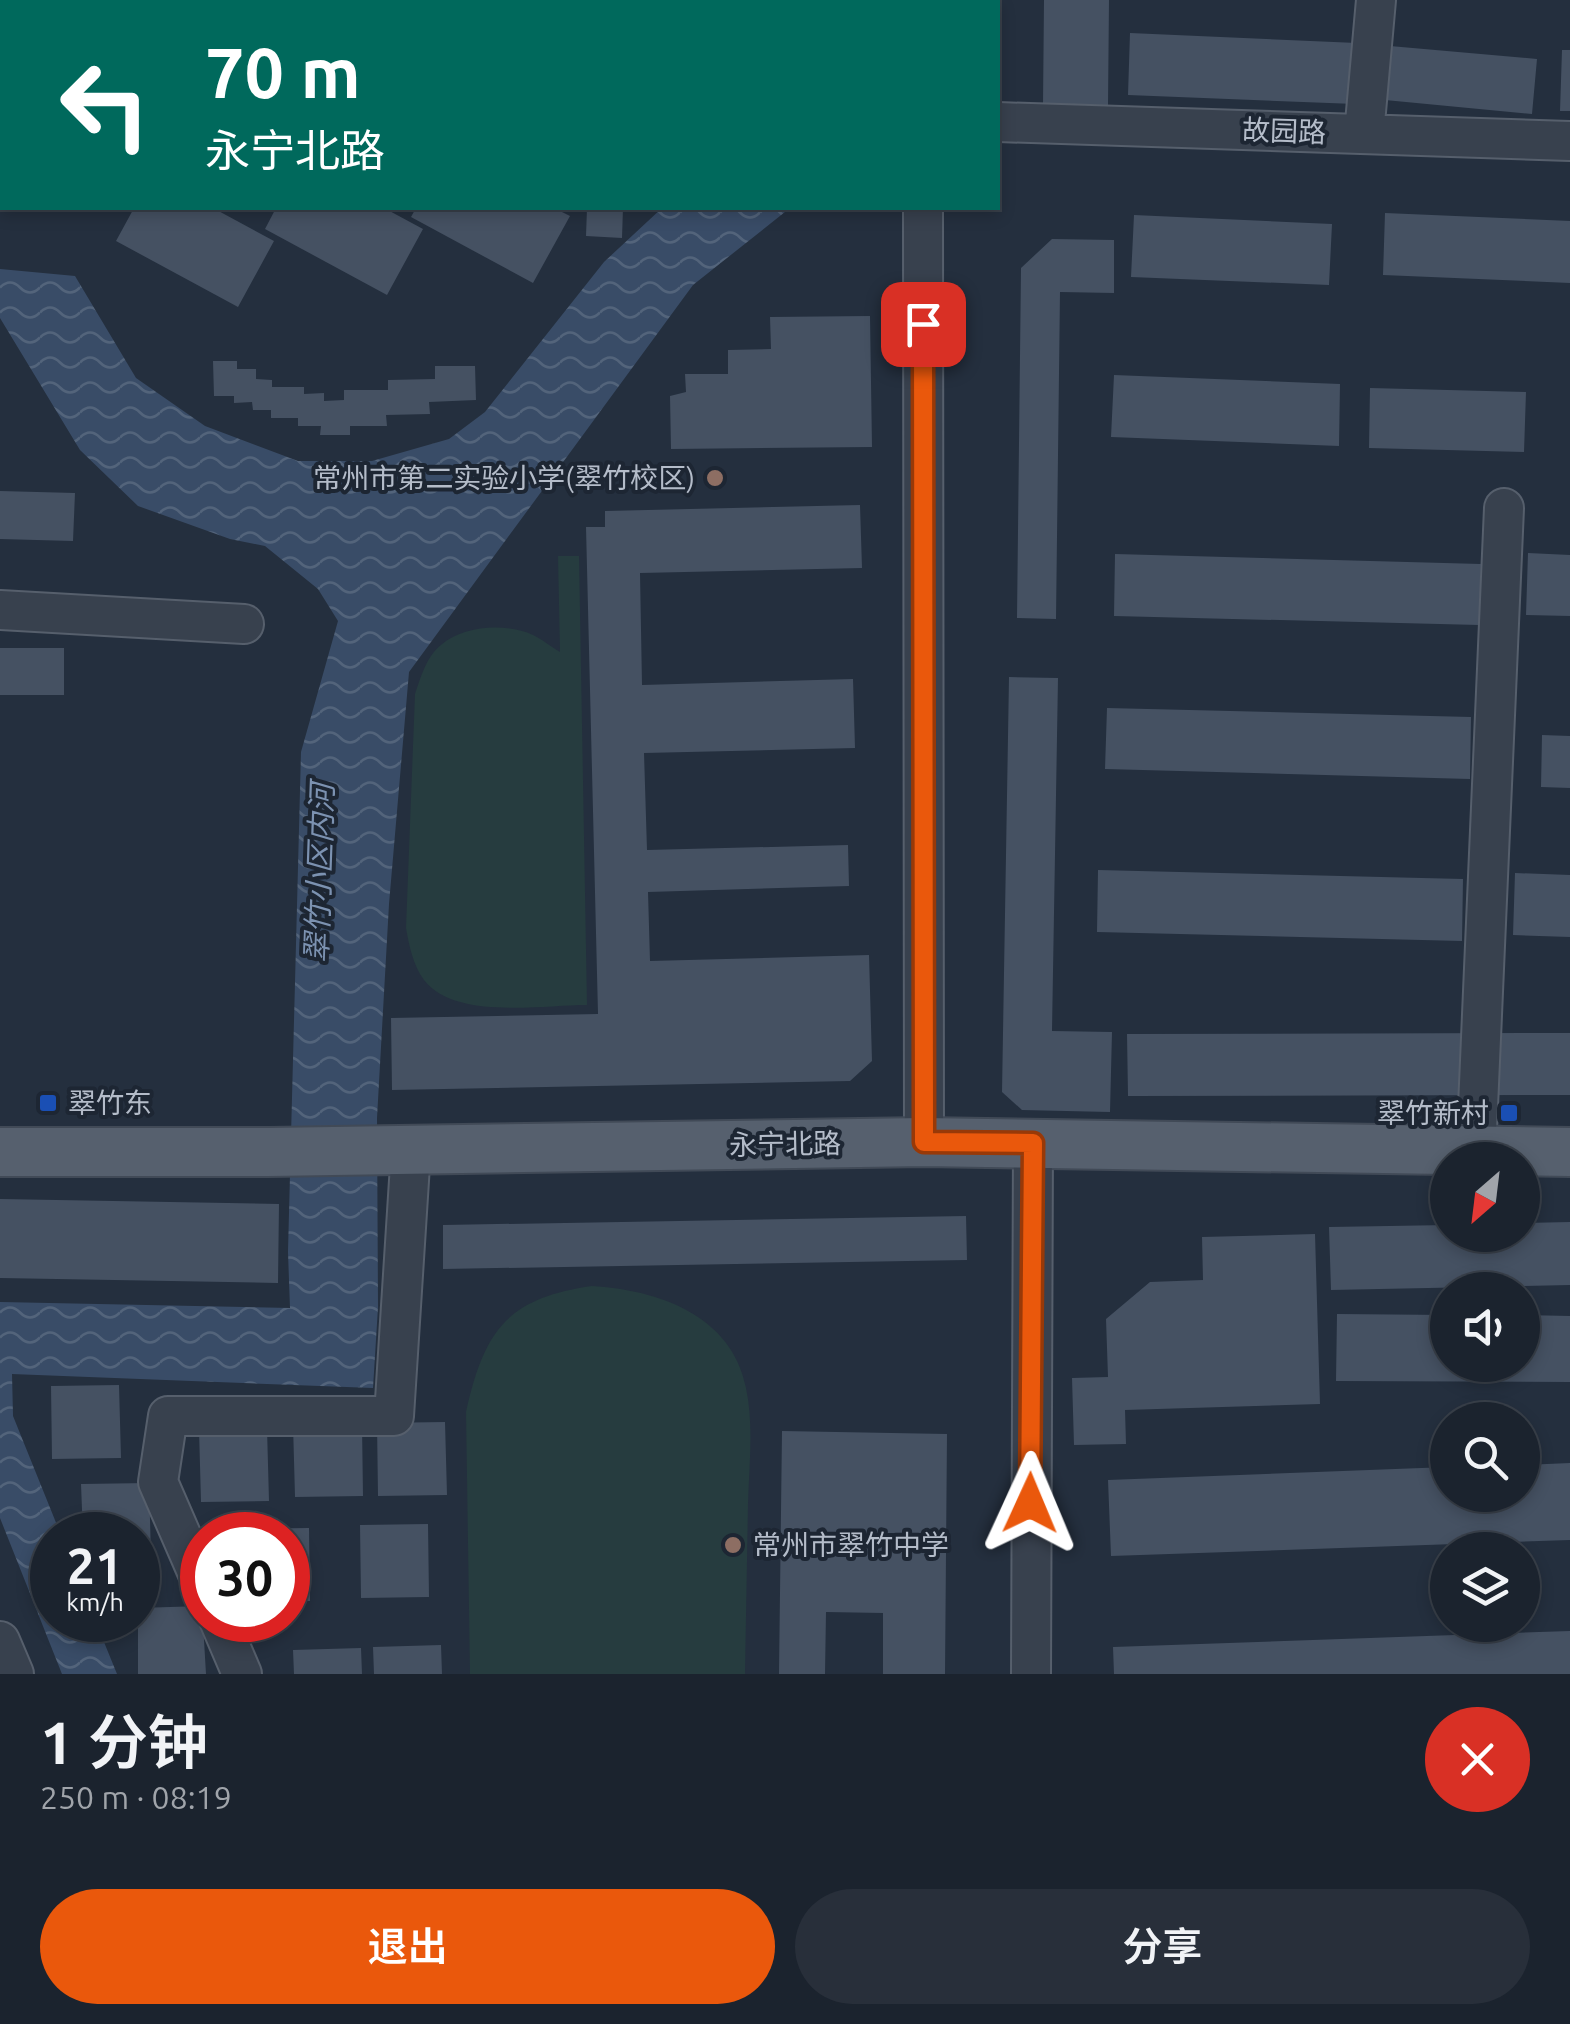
<!DOCTYPE html>
<html lang="zh">
<head>
<meta charset="utf-8">
<style>
  :root { --surface:#1b232e; --page:#282f3a; --text:#f1f3f6; --muted:#a0a4aa; --line:#39404a; --accent:#ea580c }
  body { margin:0; font-family:Ubuntu,"Noto Sans SC",sans-serif; background:var(--page); color:var(--text); height:100vh; display:flex; flex-direction:column; font-size:38px; white-space:nowrap }
  * { box-sizing:border-box; margin:0 }
  p { font-size:32px; color:var(--muted) }
  .icon { flex:none; width:55px; height:55px; fill:none; stroke:currentColor; stroke-width:2; stroke-linecap:round; stroke-linejoin:round }
  .map { position:relative; height:1674px; overflow:hidden }
  .sheet { display:flex; flex-direction:column; background:var(--surface); flex:1 }
  .sheet>* { flex:none }
  .top-card { position:absolute; left:0px; top:0px; width:1000px; height:210px; box-shadow:0 5px 15px #0003,0 0 0 2px var(--line); background:#00695c; color:#fff; overflow:hidden }
  .needle { width:65px; rotate:208deg }
  .buttons { position:absolute; left:1430px; top:1142px; display:grid; gap:20px }
  .buttons a { display:grid; place-items:center; width:110px; height:110px; border-radius:50%; background:var(--surface); box-shadow:0 5px 15px #0003,0 0 0 2px var(--line); font-size:50px }
  .speed { position:absolute; left:30px; top:1512px; display:flex; gap:20px; font-size:50px; font-weight:700; text-align:center }
  .speed>* { display:grid; place-content:center; width:130px; height:130px; border-radius:50%; background:var(--surface); box-shadow:0 5px 15px #0003,0 0 0 2px var(--line); line-height:1 }
  .speed small { font-size:25px; font-weight:400 }
  .speed .limit { border:15px solid #d22; background:#fff; color:#111 }
  .pin { position:absolute; display:grid; place-items:center; width:85px; height:85px; color:#fff; margin:-42px; border-radius:20px; box-shadow:0 5px 15px #0006 }
  .me { position:absolute; width:110px; margin:-55px; rotate:1deg; stroke-linejoin:round; filter:drop-shadow(0 0 8px #0008) }
  .turn { display:flex; align-items:center; gap:35px; height:210px; padding:0 40px; font-size:45px }
  .turn .icon { width:130px; height:130px; stroke-width:2.5 }
  .turn b { display:block; font-size:70px; line-height:85px }
  .round { display:grid; place-items:center; flex:none; width:105px; height:105px; border-radius:52px; background:var(--page) }
  .headline { display:flex; align-items:center; justify-content:space-between; height:170px; padding:0 40px }
  h1 { font-size:60px; font-weight:600; line-height:75px }
  .button { display:flex; gap:20px; margin-top:auto; padding:20px 40px }
  .button a { flex:1; height:115px; border-radius:60px; background:var(--accent); color:#fff; font-size:40px; font-weight:600; line-height:115px; text-align:center }
  .button a+a { background:var(--page); color:var(--text) }
  .map>svg:first-child { display:block }
  .pitch { fill:#263c3f }
  .water { fill:url(#water-waves) }
  .building { fill:#455162 }
  .lines { fill:none; stroke-linecap:round; stroke-linejoin:round }
  .minor-casing { stroke:#565f6c; stroke-width:42 }
  .major-casing { stroke:#414a57; stroke-width:52 }
  .minor { stroke:#38414e; stroke-width:38 }
  .major { stroke:#56606e; stroke-width:48 }
  .route-casing { stroke:#983908; stroke-width:25 }
  .route { stroke:#ea580c; stroke-width:18 }
  .education-dot { fill:#8d6e63; stroke:#1d2633; stroke-width:4 }
  .transit-dot { fill:#1a4fb4; stroke:#1d2633; stroke-width:4 }
  .labels { text-anchor:middle; stroke-width:8; stroke-linejoin:round; paint-order:stroke }
  .street-label { font-size:28px; fill:#b4bcc9; stroke:#1d2633 }
  .poi-label { font-size:28px; fill:#b4bcc9; stroke:#1d2633; text-anchor:end }
  .water-label { font-size:30px; font-style:italic; fill:#7c92b1; stroke:#1d2633 }
</style>
</head>
<body>
<div class="map">
<svg width="1570" height="1674" viewBox="0 0 1570 1674">
  <defs>
    <pattern id="water-waves" width="16" height="10" patternUnits="userSpaceOnUse" patternTransform="scale(2.5)"><rect width="16" height="10" fill="#394c67"/><path d="M0 5q4-4 8 0t8 0" fill="none" stroke="#53647b"/></pattern>
  </defs>
  <rect width="100%" height="100%" fill="#242f3e"/>
  <path class="pitch" d="M558,556h21l8,449c-46,0 -132,15 -163,-25 -11,-15 -15,-35 -18,-52l9,-234c6,-17 11,-37 26,-49 23,-20 65,-22 92,-10 9,4 18,12 27,17z
    M592,1286c66,4 140,29 154,102 8,37 3,79 2,116 -1,57 -2,113 -3,170h-275l-4,-262c18,-81 41,-114 126,-126z"/>
  <path class="water" d="M662,208h128l-97,77 -284,387 -20,232 -12,214 1,189 -5,81 -361,-14 1,42 48,119h-9v85h43l22,54h-55l-62,-156v-216l290,6 -2,-56 13,-500 37,-131 -20,-32 -53,-43 -35,-7 -92,-33 -58,-56 -80,-132v-49l75,7 61,102 69,48 93,35h74l77,-22 36,-27 119,-150z"/>
  <path class="building" d="M1044,0h65l-1,105 -65,-1z
    M1130,33l227,10 -2,61 -227,-9z
    M1390,46l147,13 -5,55 -147,-14z
    M1562,50h8v61h-10z
    M134,208h79l61,33 -36,66 -122,-66z
    M276,208h108l39,21 -36,66 -122,-66z
    M416,208h138l16,8 -37,67 -122,-66z
    M587,208h36l-1,30 -36,-2z
    M1385,213l185,8v62l-187,-8z
    M1134,215l198,9 -3,61 -198,-8z
    M1052,239l62,1v53l-54,-1 -4,327 -39,-1 4,-350z
    M870,316l2,131 -201,2 -1,-53 16,-4 -1,-18h43v-24l43,-1 -1,-32z
    M213,361h24v8h19v10l16,1v7h32v7l20,-1v8l20,-1v-10h44v-10l47,-1v-13h40l1,34 -47,2 1,12 -44,1 1,11h-37v9h-30l1,-9h-23v-8h-27v-8h-18l-1,-8 -18,1v-7h-20z
    M1114,375l226,9 -1,62 -228,-9z
    M1370,388l156,4 -2,60 -155,-4z
    M0,491l75,2 -2,48 -73,-2z
    M860,505l2,63 -222,5 2,112 211,-6 2,69 -211,5 3,97 201,-5 1,41 -201,6 2,69 219,-6 3,106 -22,20 -458,9 -1,-72 207,-4 -12,-487h19v-16z
    M1528,553l42,2v61l-44,-1z
    M1115,554l366,10 -2,61 -365,-9z
    M0,648h64v47h-64z
    M1009,677l49,1 -6,353 60,1 -2,80 -88,-2 -20,-18z
    M1107,708l364,9 -1,62 -365,-10z
    M1542,735l28,1v52l-29,-1z
    M1098,870l365,9 -1,62 -365,-9z
    M1515,873l55,2v62l-57,-2z
    M1570,1033v62l-442,1 -1,-62z
    M0,1199l279,5 -1,79 -278,-5z
    M966,1216l1,44 -524,9v-44z
    M1570,1222v63l-239,5 -2,-63 119,-2v10h74v-12z
    M1315,1234l5,170 -195,6 1,34 -52,1 -2,-67 36,-1 -2,-58 44,-37 53,-2 -1,-43z
    M1337,1314l111,1v50h74v-50l48,1v66l-234,-1z
    M119,1385l2,73 -69,1 -1,-73z
    M445,1422l2,73 -69,1 -1,-73z
    M293,1424h69l1,72 -68,1z
    M267,1428l2,73 -68,1 -2,-73z
    M782,1431l165,3 -2,240h-62v-61l-57,-1 -1,62h-46z
    M1570,1463v77l-459,16 -3,-76 340,-13v28h74v-30z
    M149,1483l2,73h-13v-21h-55l-2,-51z
    M428,1524l1,73 -68,1 -1,-73z
    M309,1528l1,73h-22v-66h-48v-6z
    M202,1606l4,68h-68v-66z
    M1570,1631v43h-456l-1,-27z
    M441,1645l1,29h-68l-1,-27z
    M361,1648l1,26h-68l-1,-24z"/>
  <g class="lines">
    <defs>
      <path id="minor" d="M32,0v2
        M922,0v2
        M0,96h2
        M998,122l572,19
        M1364,134l12,-134
        M923,208l1,934
        M0,610l244,14
        M1476,1153l28,-645
        M202,1583l-44,-101 10,-66h226l17,-267
        M219,1620l23,54
        M0,1641l14,33
        M1031,1674l2,-531"/>
      <path id="major" d="M0,1152h269l655,-10 646,10"/>
    </defs>
    <use href="#minor" class="minor-casing"/>
    <use href="#major" class="major-casing"/>
    <use href="#minor" class="minor"/>
    <use href="#major" class="major"/>
  </g>
  <g class="lines">
    <defs>
      <path id="route" d="M923,324l1,818 109,1 -3,360"/>
    </defs>
    <use href="#route" class="route-casing"/>
    <use href="#route" class="route"/>
  </g>
  <g class="education-dot">
    <circle cx="715" cy="478" r="10"/>
    <circle cx="733" cy="1545" r="10"/>
  </g>
  <g class="transit-dot">
    <rect x="38" y="1093" width="20" height="20" rx="5"/>
    <rect x="1499" y="1103" width="20" height="20" rx="5"/>
  </g>
  <g class="labels">
    <g class="street-label">
      <text transform="translate(1284 131) rotate(2)" y="10">故园路</text>
      <text transform="translate(785 1144) rotate(-1)" y="10">永宁北路</text>
    </g>
    <g class="poi-label">
      <text x="695" y="488">常州市第二实验小学(翠竹校区)</text>
      <text x="68" y="1113" text-anchor="start">翠竹东</text>
      <text x="1489" y="1123">翠竹新村</text>
      <text x="753" y="1555" text-anchor="start">常州市翠竹中学</text>
    </g>
    <g class="water-label">
      <text transform="translate(320 873) rotate(-88)" y="10">翠竹小区内河</text>
    </g>
  </g>
</svg>
<div class="buttons">
<a><svg class="needle" viewBox="-14 -14 28 28"><path d="M0-13l5 13h-10z" fill="#e53935"/><path d="M0 13l5-13h-10z" fill="#a0a4aa"/></svg></a>
<a><svg class="icon" aria-label="sound" viewBox="0 0 24 24"><path d="M4 9h4l5-4v14l-5-4H4zM17 9q2 3 0 6"/></svg></a>
<a><svg class="icon" aria-label="search" viewBox="0 0 24 24"><circle cx="10" cy="10" r="6"/><path d="M15 15l6 6"/></svg></a>
<a><svg class="icon" aria-label="layers" viewBox="0 0 24 24"><path d="M12 4l9 5-9 5-9-5zM3 14l9 5 9-5"/></svg></a>
</div>
<div class="speed"><div>21<small>km/h</small></div><div class="limit">30</div></div>
<div class="pin" style="left:923px;top:324px;background:#d93025"><svg class="icon" aria-label="arrive" viewBox="0 0 24 24"><path d="M6 21V4h12l-3 4 3 4H6"/></svg></div>
<svg class="me" style="left:1030px;top:1503px" viewBox="-20 -20 40 40"><path d="M0-17L14 15 0 8-14 15z" fill="#ea580c" stroke="#fff" stroke-width="4"/></svg>
<div class="top-card">
<div class="turn"><svg class="icon" aria-label="left" viewBox="0 0 24 24"><path d="M17 20v-9H6M10 6l-5 5 5 5"/></svg><div><b>70 m</b>永宁北路</div></div>
</div>
</div>
<section class="sheet">
<div class="headline"><div><h1>1 分钟</h1><p>250 m · 08:19</p></div><a class="round" style="background:#d93025;color:#fff"><svg class="icon" aria-label="close" viewBox="0 0 24 24"><path d="M6 6l12 12M18 6L6 18"/></svg></a></div>
<div class="button"><a>退出</a><a>分享</a></div>
</section>
</body>
</html>
